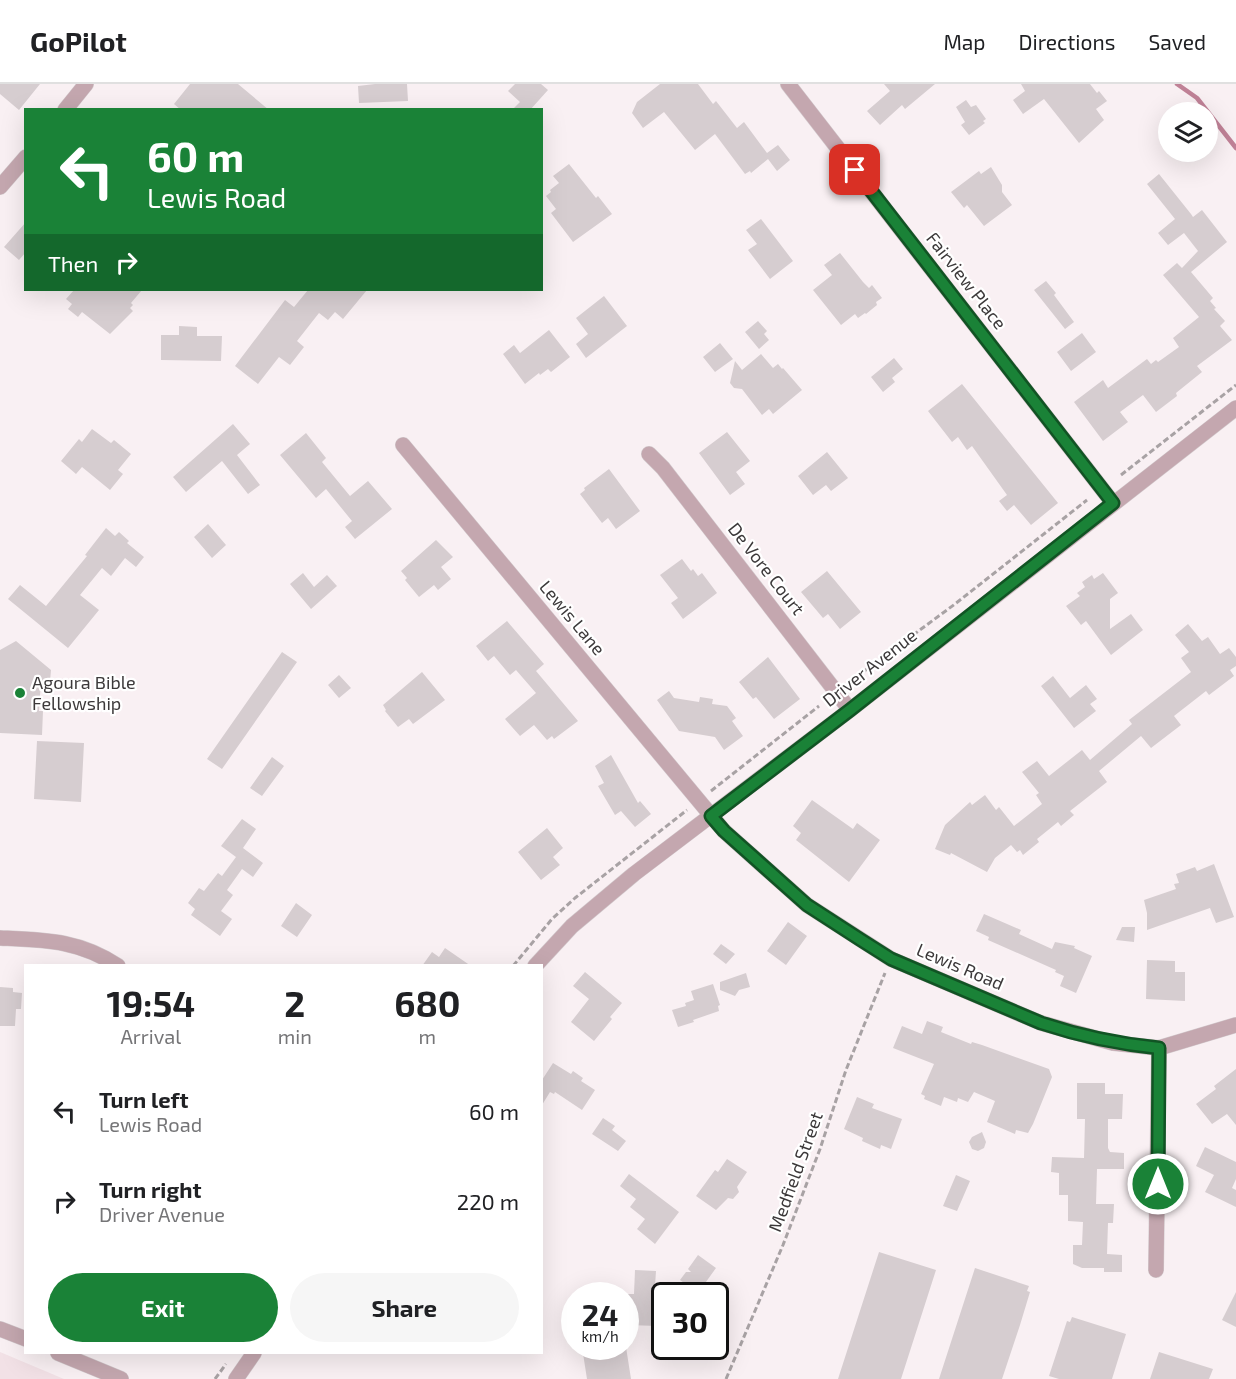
<!DOCTYPE html>
<html lang="en">
<head>
<meta charset="utf-8">
<style>
  :root { --surface:#fff; --page:#f6f6f6; --text:#202124; --muted:#757577; --line:#e0e0e0; --accent:#1a8237 }
  body { margin:0; font-family:"Exo 2",sans-serif; background:var(--page); color:var(--text); height:100vh; display:flex; flex-direction:column; font-size:22px; white-space:nowrap }
  * { box-sizing:border-box; margin:0 }
  p { font-size:20px; color:var(--muted) }
  .icon { flex:none; width:33px; height:33px; fill:none; stroke:currentColor; stroke-width:2; stroke-linecap:round; stroke-linejoin:round }
  .map { position:relative; flex:1; overflow:hidden }
  .drawer { position:absolute; left:24px; top:880px; width:519px; height:390px; display:flex; flex-direction:column; background:var(--surface); border-radius:0px; box-shadow:0 6px 24px #0002 }
  .drawer>* { flex:none }
  .banner { position:absolute; left:24px; top:24px; width:519px; height:183px; border-radius:0px; box-shadow:0 6px 24px #0002; background:#1a8237; color:#fff; overflow:hidden }
  .tools { position:absolute; left:1158px; top:18px; display:grid; gap:12px }
  .tools a { display:grid; place-items:center; width:60px; height:60px; border-radius:50%; background:var(--surface); box-shadow:0 6px 24px #0002; font-size:30px }
  .speed { position:absolute; left:561px; top:1198px; display:flex; gap:12px; font-size:30px; font-weight:700; text-align:center }
  .speed>* { display:grid; place-content:center; width:78px; height:78px; border-radius:50%; background:var(--surface); box-shadow:0 6px 24px #0002; line-height:1 }
  .speed small { font-size:15px; font-weight:400 }
  .speed .limit { border:3px solid #111; border-radius:9px; background:#fff; color:#111 }
  .pin { position:absolute; display:grid; place-items:center; width:51px; height:51px; color:#fff; margin:-26px; border-radius:12px; box-shadow:0 3px 9px #0006 }
  .me { position:absolute; width:66px; margin:-33px; rotate:0deg; stroke-linejoin:round; filter:drop-shadow(0 0 4px #0008) }
  .turn { display:flex; align-items:center; gap:21px; height:126px; padding:0 24px; font-size:27px }
  .turn .icon { width:78px; height:78px; stroke-width:2.5 }
  .turn b { display:block; font-size:42px; line-height:51px }
  .then { display:flex; align-items:center; height:57px; padding:0 24px; background:#0003; gap:12px; font-size:22px }
  .eta { display:flex; justify-content:space-evenly; align-items:center; height:102px; text-align:center }
  .eta b { font-size:36px; font-weight:700; line-height:42px }
  .primary-button { display:flex; gap:12px; margin-top:auto; padding:12px 24px }
  .primary-button a { flex:1; height:69px; border-radius:36px; background:var(--accent); color:#fff; font-size:24px; font-weight:700; line-height:69px; text-align:center }
  .primary-button a+a { background:var(--page); color:var(--text) }
  ul { padding:0; list-style:none }
  li { display:flex; align-items:center; gap:18px; height:90px; padding:0 24px }
  li div { flex:1 }
  li b { display:block; font-size:22px }
  li em { font-style:normal }
  header { display:flex; align-items:center; gap:36px; box-sizing:border-box; height:84px; padding:0 30px; background:var(--surface); border-bottom:2px solid var(--line) }
  header strong { font-size:28px }
  nav { display:flex; gap:33px; margin-inline-start:auto; font-size:21px }
  .map>svg:first-child { display:block }
  .built { fill:#f2e1e6 }
  .lines { fill:none; stroke-linecap:round; stroke-linejoin:round }
  .stream { stroke:#c08297; stroke-width:4.5 }
  .building { fill:#d6cdd0 }
  .minor-casing { stroke:#d3cbce; stroke-width:16 }
  .path { stroke:#a8a2a4; stroke-width:3; stroke-dasharray:6 3; stroke-linecap:butt }
  .minor { stroke:#c4a7af; stroke-width:15 }
  .route-casing { stroke:#115424; stroke-width:15 }
  .route { stroke:#1a8237; stroke-width:10 }
  .poi-dot { fill:#1a8237; stroke:#fff; stroke-width:2 }
  .labels { text-anchor:middle; stroke-width:4.5; stroke-linejoin:round; paint-order:stroke }
  .street-label { font-size:18px; fill:#3c393a; stroke:#fff }
  .poi-label { font-size:18px; fill:#3c393a; stroke:#fff; text-anchor:start }
</style>
</head>
<body>
<header>
<strong>GoPilot</strong>
<nav><a>Map</a><a>Directions</a><a>Saved</a></nav>
</header>
<div class="map">
<svg width="1236" height="1295" viewBox="0 0 1236 1295">
  <rect width="100%" height="100%" fill="#f9f0f3"/>
  <path class="built" d="M0,1268l64,27h-64z"/>
  <g class="lines">
    <path class="stream" d="M1177,0l20,14 39,50"/>
  </g>
  <path class="building" d="M0,0h40l-21,26 -19,-16z
    M190,0h48l31,26h-88l-7,-6z
    M375,0h32l1,17 -49,2 -1,-17z
    M515,0h26l7,6 -18,20h-18l8,-8 -12,-11z
    M660,0h38l15,20 3,-3 21,27 7,-6 23,31 11,-8 12,15 -13,11 -9,-12 -17,14 -1,-2 -5,3 -30,-40 -20,16 -31,-38 -21,16 -11,-15 5,-11z
    M884,0h51l-30,25 -3,-4 -22,20 -13,-14 23,-20z
    M1021,0h69l7,9 2,-2 8,10 -11,8 8,11 -25,23 -35,-44 -21,15 -10,-14 12,-9z
    M966,16l5,7 5,-2 10,14 -3,2 2,2 -16,12 -8,-10 4,-3 -9,-15z
    M569,80l27,34 2,-2 14,18 -39,28 -22,-29 5,-4 -10,-13 5,-4 -1,-2 9,-7 -6,-7z
    M991,83l11,18v7l10,13 -28,21 -17,-21 -3,3 -13,-16 28,-21 2,3z
    M1159,90l32,40 2,3 9,-7 25,32 -36,30 22,26 -3,3 6,7 -2,1 11,12 -5,5 12,14 -35,26 5,6 -26,21 1,3 -21,16 -13,-17 -23,17 8,10 -25,19 -29,-39 29,-22 5,8 39,-29 4,5 5,-4 2,2 21,-15 -6,-9 26,-21 -36,-42 14,-12 5,5 16,-17 -14,-18 -16,12 -10,-12 17,-14 -28,-35z
    M761,135l32,42 -23,18 -22,-29 9,-6 -11,-14z
    M26,138v30l-7,8 -15,-13z
    M840,169l23,29 6,6 3,-3 10,13 -6,4 1,3 -11,9 -1,-1 -7,5 -3,-4 -14,11 -28,-35 19,-15 -8,-10z
    M1046,197l10,12 -2,2 20,27 -9,7 -31,-39z
    M74,206h68l-11,13 2,2 -3,3 3,3 -23,23 -28,-22 -4,5 -10,-8 4,-5 -6,-5z
    M308,206h59l-24,29 -8,-7 -7,8 -9,-7 -22,28 7,6 -14,18 -11,-8 -21,27 -23,-18 50,-66 9,7z
    M604,212l23,30 -41,32 -10,-14 12,-10 -12,-16z
    M758,237l9,10 -3,3 5,6 -10,9 -14,-17z
    M179,242l18,1v9h25l-1,25 -60,-1v-25h18z
    M549,246l21,27 -19,15 -3,-3 -8,6 -1,-2 -14,11 -22,-30 11,-9 6,8z
    M1082,249l14,19 -25,19 -14,-19z
    M720,259l13,16 -18,13 -12,-15z
    M761,270l12,14 5,-4 4,5 1,-1 19,22 -29,24 -4,-5 -7,6 -20,-26 -8,-1 -4,-5 5,-22 7,9z
    M894,274l9,11 -11,9 3,4 -12,10 -12,-15z
    M962,300l96,119 -27,22 -17,-20 -7,6 -8,-10 8,-6 -35,-49 -5,4 -9,-13 -6,5 -24,-31z
    M233,340l17,20 -13,11 23,30 -12,9 -26,-33 -36,31 -13,-15z
    M92,345l19,14 3,-3 17,14 -13,16 5,4 -13,16 -28,-23 -6,7 -15,-13 18,-22 3,3z
    M727,348l23,29 -14,11 9,12 -15,11 -31,-42z
    M306,349l20,25 -4,4 28,34 18,-15 24,28 -37,30 -10,-12 7,-6 -26,-32 -10,9 -36,-43z
    M827,368l21,26 -17,13 -5,-6 -13,10 -15,-19z
    M609,385l31,42 -24,18 -8,-11 -6,5 -22,-29 5,-4 -1,-2z
    M208,440l18,21 -14,13 -18,-21z
    M106,444l9,8 4,-4 10,9 -2,2 17,14 -8,10 -11,-9 -14,18 -9,-8 -22,27 19,15 -31,38 -60,-49 12,-14 26,21 41,-50 -2,-1z
    M436,456l17,17 -12,10 10,12 -13,11 -4,-5 -15,12 -14,-17 2,-2 -6,-7z
    M682,475l9,12 2,-2 5,7 4,-3 15,20 -34,26 -12,-16 7,-5 -18,-23z
    M827,487l34,41 -21,17 -12,-15 -5,4 -22,-26z
    M303,489l11,14 13,-12 10,11 -26,23 -21,-25z
    M1103,489l15,20 -8,6v30l21,-15 12,16 -32,25 -25,-34 -5,4 -15,-19 14,-10 -3,-3 8,-6 -3,-5 10,-7 2,4z
    M507,537l37,43 -8,7 42,50 -24,18 -2,-3 -5,4 -13,-15 -14,11 -15,-17 31,-26 -20,-23 -6,5 -16,-19 -6,5 -12,-15z
    M1188,540l14,17 6,-4 12,17 9,-6 7,9v9l-6,4 4,6 -25,19 -3,-4 -32,25 7,9 -30,23 -10,-12 -42,35 8,11 -37,29 4,4 -13,11 -3,-4 -21,17 2,3 -16,13 -3,-5 -3,2 -6,-7 -16,13 -8,14 -36,-19 -1,2 -15,-6 10,-24 25,-23 2,3 13,-10 11,15 3,-3 15,19 28,-22 -6,-9 3,-2 -17,-21 15,-11 12,15 33,-26 8,10 42,-36 -3,-4 62,-48 -10,-14 8,-6 -14,-17z
    M16,557l35,29 -1,12 -9,-1 -2,30h4l-1,24 -42,-2v-83z
    M282,568l15,10 -75,107 -15,-10z
    M768,573l32,42 -26,20 -18,-22 -3,2 -14,-17z
    M422,588l23,28 -32,24 -4,-5 -11,8 -13,-16 1,-1 -3,-5z
    M339,591l12,13 -12,10 -11,-13z
    M1053,592l17,22 16,-13 11,14 -7,5 6,7 -22,17 -33,-42z
    M669,607l5,7 25,4 1,-5 13,2 -1,5 15,2 9,12 -4,3 11,15 -19,14 -9,-13 -36,-6 -22,-31z
    M37,657l47,2 -3,59 -47,-3z
    M611,671l27,48 2,-2 11,13 -16,13 -14,-16 -6,4 -17,-29 6,-3 -9,-17z
    M272,673l12,9 -22,30 -12,-8z
    M812,716l41,29 4,-6 23,17 -31,42 -53,-42 5,-7 -8,-7z
    M242,735l14,10 -13,19 20,15 -10,14 -11,-8 -15,21 6,5 -12,16 11,8 -12,17 -29,-21 4,-6 -7,-6 11,-15 5,3 14,-18 4,3 14,-19 -15,-11z
    M547,744l16,20 -10,9 7,8 -19,15 -23,-28z
    M1214,780l20,53 -18,6 -6,-15 -63,22v-17l-3,-13 32,-11 -2,-5 5,-1 -3,-9 19,-7 2,4z
    M296,819l16,12 -15,22 -16,-11z
    M984,830l37,16 -2,4 33,15 3,-7 20,4 -1,2 18,8 -16,37 -16,-7 4,-10 -9,-4 1,-2 -68,-30 1,-3 -13,-6z
    M788,838l19,14 -21,29 -19,-14z
    M1122,843h13l-1,15 -18,-2z
    M721,860l14,10 -9,10 -13,-10z
    M445,864l26,18h-49l10,-14 7,5z
    M1147,876l28,1v11h10v29l-39,-2z
    M585,888l37,31 -12,14 2,2 -18,22 -23,-19 18,-23 -16,-13z
    M746,889l4,14 -11,3 -4,6 -15,-6v-8z
    M713,900l7,21 -2,1 1,5 -26,9 1,2 -16,5 -6,-17 14,-4 -1,-3 9,-3 -3,-9z
    M0,903l13,1v4l9,1 -1,16h-5l-1,17h-15z
    M927,937l16,6 -2,5 30,12 1,-2 10,3 67,24 3,8 -19,47 -5,9 -12,-3 -1,4 -28,-12 8,-21 -21,-9 -6,10 -10,-4 -1,4 -13,-5 -3,9 -17,-7 1,-3 -4,-2 13,-30 -41,-16 9,-22 20,8z
    M553,979l18,11 2,-3 10,7 -2,3 14,9 -13,20 -27,-18 -1,2 -4,-2 -8,13v-25z
    M1236,985v56l-9,-11 -15,10 -16,-20 20,-15 -2,-3z
    M1077,999h28v11h18l-1,25h-14v29l2,4 14,1v16h-27l-1,35h18l-1,19h-5l-1,31 15,1v17h-18v-4h-22l-9,-4v-19h9l1,-23 -15,-1v-26h-9v-22l-8,-1 1,-15 32,1 1,-39h-8z
    M857,1013l17,7 -2,4 30,11 -11,30 -10,-4 -1,4 -18,-8 1,-3 -19,-9z
    M603,1034l12,8 -3,4 14,11 -8,10 -26,-17z
    M982,1048l4,10 -2,6 -6,3 -6,-2 -3,-7 3,-5z
    M1205,1063l31,15v17l-4,9 4,2v17l-31,-15 9,-17 -18,-9z
    M727,1075l20,13 -10,15 2,5 -6,7 -5,-1 -12,12 -20,-14 19,-26 3,2z
    M629,1090l50,38 -24,32 -18,-15 8,-10 -15,-12 6,-8 -16,-13z
    M956,1091l14,6 -13,30 -14,-5z
    M879,1168l57,18 -35,109h-63z
    M698,1171l18,13 -18,25 -18,-13 6,-8h5l-3,-3z
    M975,1184l54,18 -2,5 3,1 -10,33 -18,54h-63z
    M635,1186l21,1 -1,15h9v34h-5v6l-33,-1v-31h8z
    M1236,1208v35l-14,-7z
    M1072,1233l54,17 -14,45h-53l-10,-3 18,-55 3,1z
    M582,1263h44l5,32h-44z
    M1159,1268l54,17 -4,10h-59z"/>
  <g class="lines">
    <defs>
      <path id="minor" d="M788,0l325,419
        M65,26l21,-26
        M0,103l26,-30
        M403,361l321,386 83,74 84,54 150,64 72,20 46,5 77,-23
        M649,370l14,14 187,242
        M0,854c45,2 79,2 118,28
        M535,882l37,-40 62,-52 216,-164 386,-302
        M1156,1186l3,-222
        M0,1245l26,10
        M58,1269l63,26
        M236,1295l18,-26"/>
    </defs>
    <use href="#minor" class="minor-casing"/>
    <path class="path" d="M1121,391l115,-90
      M855,594l100,-74 132,-104
      M711,707l108,-85
      M513,882l39,-47 23,-21 112,-88
      M215,1295l11,-15
      M726,1295l57,-134 37,-96 26,-79 39,-97"/>
    <use href="#minor" class="minor"/>
  </g>
  <g class="lines">
    <defs>
      <path id="route" d="M855,86l258,333 -263,207 -139,106 13,15 83,74 54,35 30,19 150,64c39,13 77,21 118,25l-1,136"/>
    </defs>
    <use href="#route" class="route-casing"/>
    <use href="#route" class="route"/>
  </g>
  <circle class="poi-dot" cx="20" cy="609" r="6"/>
  <g class="labels">
    <g class="street-label">
      <text transform="translate(966 197) rotate(52)" y="6">Fairview Place</text>
      <text transform="translate(766 485) rotate(52)" y="6">De Vore Court</text>
      <text transform="translate(572 534) rotate(50)" y="6">Lewis Lane</text>
      <text transform="translate(870 584) rotate(-38)" y="6">Driver Avenue</text>
      <text transform="translate(960 883) rotate(23)" y="6">Lewis Road</text>
      <text transform="translate(796 1088) rotate(-70)" y="6">Medfield Street</text>
    </g>
    <g class="poi-label">
      <text x="32" y="605">Agoura Bible<tspan x="32" dy="21">Fellowship</tspan></text>
    </g>
  </g>
</svg>
<div class="tools">
<a><svg class="icon" aria-label="layers" viewBox="0 0 24 24"><path d="M12 4l9 5-9 5-9-5zM3 14l9 5 9-5"/></svg></a>
</div>
<div class="speed"><div>24<small>km/h</small></div><div class="limit">30</div></div>
<div class="pin" style="left:855px;top:86px;background:#d93025"><svg class="icon" aria-label="arrive" viewBox="0 0 24 24"><path d="M6 21V4h12l-3 4 3 4H6"/></svg></div>
<svg class="me" style="left:1158px;top:1100px" viewBox="-20 -20 40 40"><circle r="17" fill="#1a8237" stroke="#fff" stroke-width="3"/><path d="M0-11L8 9 0 5-8 9z" fill="#fff"/></svg>
<div class="banner">
<div class="turn"><svg class="icon" aria-label="left" viewBox="0 0 24 24"><path d="M17 20v-9H6M10 6l-5 5 5 5"/></svg><div><b>60 m</b>Lewis Road</div></div>
<div class="then">Then<svg class="icon" aria-label="right" viewBox="0 0 24 24"><path d="M7 20v-9h11M14 6l5 5-5 5"/></svg></div>
</div>
<section class="drawer">
<div class="eta">
<div><b>19:54</b><p>Arrival</p></div>
<div><b>2</b><p>min</p></div>
<div><b>680</b><p>m</p></div>
</div>
<ul>
<li><svg class="icon" aria-label="left" viewBox="0 0 24 24"><path d="M17 20v-9H6M10 6l-5 5 5 5"/></svg><div><b>Turn left</b><p>Lewis Road</p></div><em>60 m</em></li>
<li><svg class="icon" aria-label="right" viewBox="0 0 24 24"><path d="M7 20v-9h11M14 6l5 5-5 5"/></svg><div><b>Turn right</b><p>Driver Avenue</p></div><em>220 m</em></li>
</ul>
<div class="primary-button"><a>Exit</a><a>Share</a></div>
</section>
</div>
</body>
</html>
